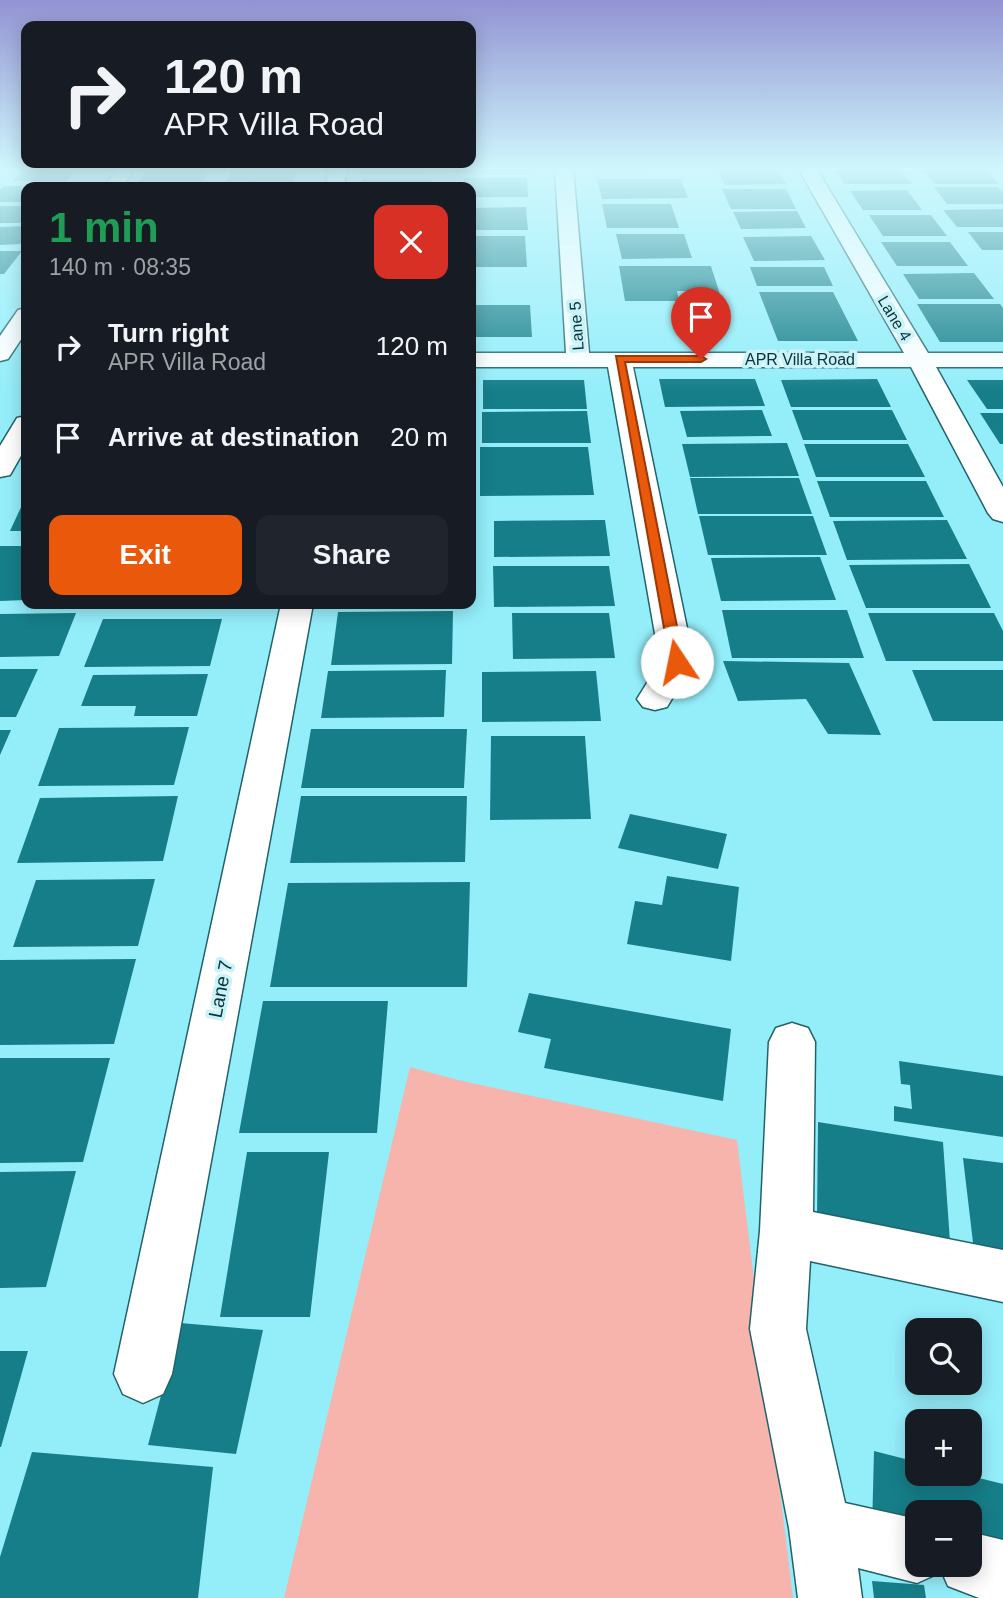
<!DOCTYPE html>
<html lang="en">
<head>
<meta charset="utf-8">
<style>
  :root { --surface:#171b24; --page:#20242c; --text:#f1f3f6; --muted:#9ea1a6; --accent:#ea580c }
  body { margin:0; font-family:Helvetica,sans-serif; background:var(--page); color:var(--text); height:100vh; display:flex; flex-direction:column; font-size:26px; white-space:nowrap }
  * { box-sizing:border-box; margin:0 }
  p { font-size:23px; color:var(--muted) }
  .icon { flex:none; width:38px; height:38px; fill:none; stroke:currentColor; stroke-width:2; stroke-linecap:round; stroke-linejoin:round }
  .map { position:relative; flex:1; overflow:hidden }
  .sheet { position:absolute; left:21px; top:182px; width:455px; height:427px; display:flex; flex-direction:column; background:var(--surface); border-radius:14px; box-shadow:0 4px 18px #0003 }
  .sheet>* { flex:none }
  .top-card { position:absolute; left:21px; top:21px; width:455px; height:147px; border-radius:14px; box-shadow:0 4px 18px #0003; background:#171b24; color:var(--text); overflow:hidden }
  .fabs { position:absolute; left:905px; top:1318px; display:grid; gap:14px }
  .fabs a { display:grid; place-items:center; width:77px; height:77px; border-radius:14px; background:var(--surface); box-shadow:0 4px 18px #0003; font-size:35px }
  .pin { position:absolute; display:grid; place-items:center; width:60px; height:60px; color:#fff; margin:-72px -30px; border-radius:50% 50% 50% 0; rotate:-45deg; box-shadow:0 0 7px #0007 }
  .pin .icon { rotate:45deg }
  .me { position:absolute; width:77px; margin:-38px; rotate:349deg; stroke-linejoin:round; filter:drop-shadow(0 0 5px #0008) }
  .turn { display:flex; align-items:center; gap:24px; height:147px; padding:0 28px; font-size:32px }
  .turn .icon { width:91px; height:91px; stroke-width:2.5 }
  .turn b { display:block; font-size:49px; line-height:60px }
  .round { display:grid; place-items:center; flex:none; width:74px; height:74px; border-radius:14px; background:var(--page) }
  .headline { display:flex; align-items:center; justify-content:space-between; height:119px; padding:0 28px }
  h1 { font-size:42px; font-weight:800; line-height:52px; color:#1e9e55 }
  .action { display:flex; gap:14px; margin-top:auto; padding:14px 28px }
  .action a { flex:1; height:80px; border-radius:14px; background:var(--accent); color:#fff; font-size:28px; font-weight:800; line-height:80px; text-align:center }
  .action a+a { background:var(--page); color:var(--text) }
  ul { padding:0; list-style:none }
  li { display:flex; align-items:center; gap:21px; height:91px; padding:0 28px }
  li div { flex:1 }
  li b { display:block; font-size:26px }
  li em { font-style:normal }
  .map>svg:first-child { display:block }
  .green { fill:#f6b4ac }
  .building { fill:#167e89 }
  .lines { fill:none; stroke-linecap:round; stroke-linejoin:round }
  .minor-casing { stroke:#21636a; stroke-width:3 }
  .minor { fill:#fff; fill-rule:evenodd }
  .route { fill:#ea580c; stroke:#983908; stroke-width:2 }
  .labels { text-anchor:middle; stroke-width:7; stroke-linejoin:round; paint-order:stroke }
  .far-street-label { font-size:16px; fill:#0a3237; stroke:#c9f3f9 }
  .street-label { font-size:19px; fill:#0a3237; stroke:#c9f3f9 }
</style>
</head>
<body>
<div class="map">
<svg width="1003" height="1598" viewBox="0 0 1003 1598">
  <rect width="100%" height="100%" fill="#94eefa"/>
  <path class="green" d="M410,1067l48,13 279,60 56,458h-509z"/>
  <path class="building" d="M24,168h53l-10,13h-54z
    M148,168h62l-9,16h-64z
    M233,168h65l-6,16h-67z
    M362,168h66l-1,6h-66z
    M455,168h74l1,5h-75z
    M597,168h47l1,3h-47z
    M717,168h59l10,16 -61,1z
    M834,168h65l12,16h-67z
    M984,168l15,16h-64l-13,-15z
    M464,178h63l1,19h-57v-10h-8z
    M362,179h70l-1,6 -71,2z
    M597,179h84l7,19 -86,1z
    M4,186h22v16h-26v-12z
    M934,187h64l5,5v12h-56z
    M722,189h64l10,20h-65z
    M907,190l15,20h-59l-13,-19z
    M602,204h69l8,24h-72z
    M0,206h26v17h-26z
    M526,207l2,23h-57v-22z
    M1003,209v18h-46l-14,-17z
    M797,211l9,17 -65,1 -8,-17z
    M869,215h62l16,21h-64z
    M26,226v9l-6,9 -20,1v-18z
    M968,232h35v18h-21z
    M616,234h68l8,24 -70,1z
    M471,236h54l2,31h-56z
    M811,236l14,24 -71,1 -11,-24z
    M881,242h69l18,24h-71z
    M0,251h22l-18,23h-4z
    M619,266h92l11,35h-23l-2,-10h-20l2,10h-54z
    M750,267h74l9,19h-76z
    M974,273l20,26h-75l-16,-25z
    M759,292h74l25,49h-80z
    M917,304h83l3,4v34h-63z
    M471,305h59l2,32h-61z
    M659,379h96l10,27 -100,1z
    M877,379l14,28h-100l-10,-27z
    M483,380h101l3,29h-104z
    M967,380h36v29h-16z
    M762,410l10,26 -85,1 -7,-26z
    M792,410h100l15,30h-104z
    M587,411l4,32h-109v-31z
    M980,413h23v31h-3z
    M787,443l12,33 -109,1 -8,-33z
    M804,444h104l17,33h-109z
    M480,447h108l6,48 -114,1z
    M690,478h109l13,36h-114z
    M817,481h109l18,36h-114z
    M26,498v33h-16l12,-26z
    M699,516h114l14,39h-119z
    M605,520l5,36 -116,1v-36z
    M947,520l20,39 -120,1 -14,-39z
    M0,546h26v54l-26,1z
    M820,557l16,43 -115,1 -10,-43z
    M969,564l22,44h-125l-17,-43z
    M493,566h116l6,40 -121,1z
    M106,604h121l-1,3 -122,1z
    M337,604h106l-1,4 -106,1z
    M722,610h125l17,48h-132z
    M453,611l-1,53 -121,1 7,-53z
    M76,613l-17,43 -59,1v-43z
    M512,613h97l6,45 -102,1z
    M868,613h126l9,18v30h-117z
    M103,619h119l-12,47 -126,1z
    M723,661l126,2 32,72 -53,-1 -22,-35 -68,2z
    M0,669h38l-22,48h-16z
    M446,670l-2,47 -123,1 7,-47z
    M912,670h91v51h-70z
    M596,671l5,50 -119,1v-50z
    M208,674l-11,42h-63l2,-10h-55l12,-31z
    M189,727l-15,58 -136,1 21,-58z
    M311,729h156l-3,59h-163z
    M0,730h11l-11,25z
    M491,736h94l6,83 -101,1z
    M178,796l-15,65 -146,2 23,-65z
    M301,796h166l-2,66 -175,1z
    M630,814l97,20 -9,35 -100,-21z
    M667,876l72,11 -8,74 -104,-17 8,-43 27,4z
    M155,879l-17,67 -125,1 23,-67z
    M470,882l-3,105h-197l18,-104z
    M136,959l-22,85 -114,1v-85z
    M529,993l202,36 -8,72 -179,-33 7,-29 -33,-7z
    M263,1001h125l-11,132h-138z
    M0,1058h110l-27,104 -83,1z
    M899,1061l104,15v61l-109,-16v-15l18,3 -2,-24 -9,-1z
    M818,1122l125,20 7,100 -133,-23z
    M247,1152h82l-19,165h-90z
    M963,1158l40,5v92l-29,-4z
    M76,1171l-30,116 -46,1v-116z
    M180,1323l83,7 -27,124 -88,-9z
    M0,1351h28l-27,96h-1z
    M874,1451l43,11v12h46l40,10v80l-33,-8v-44h-53v30l-45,-12z
    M32,1452l181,15 -15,131h-198v-41z
    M872,1581l52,4 2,13h-52z"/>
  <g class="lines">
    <defs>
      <path id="minor" d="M118,168h18l-14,19h-18z
        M330,168h18l-5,19h-18z
        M555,168h18l16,185h315l-106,-185h18l112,185h75v14h-67l67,120v35l-10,-3 -5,-6 -77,-146h-278l61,295 -27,45 -12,3 -12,-3 -6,-8 23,-37 -52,-295h-137v-14h95z
        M26,308v24l-18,27 -8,2v-25l18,-26z
        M26,416v31l-16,28 -10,2v-31l17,-28z
        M281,604h32l-141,770 -9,20 -20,9 -20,-9 -9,-20z
        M792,1023l16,5 7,14 -2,170 190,38v52l-193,-41 -4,68 39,174 72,16v45h53v-32l33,8v58h-24l-31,-12 -7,-16 -2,3 -22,10 -59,-15 4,30h-64l-9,-70 -39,-199 10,-98 9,-189 7,-14z"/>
    </defs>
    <use href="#minor" class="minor-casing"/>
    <use href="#minor" class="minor"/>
  </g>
  <linearGradient id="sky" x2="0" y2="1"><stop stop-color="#9293d2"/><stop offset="0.43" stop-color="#cff7fd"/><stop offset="1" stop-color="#cff7fd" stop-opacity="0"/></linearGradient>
  <rect width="1003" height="392" fill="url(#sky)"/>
  <path class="route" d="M616,356h85l5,3 -5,3h-76l59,300 -7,4 -7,-4z"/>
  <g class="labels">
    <g class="far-street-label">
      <text transform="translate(895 318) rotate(59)" y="6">Lane 4</text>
      <text transform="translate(576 326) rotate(-94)" y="6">Lane 5</text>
      <text x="800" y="365">APR Villa Road</text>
    </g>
    <g class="street-label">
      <text transform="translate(220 989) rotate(-79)" y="7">Lane 7</text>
    </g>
  </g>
</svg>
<div class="fabs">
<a><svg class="icon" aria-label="search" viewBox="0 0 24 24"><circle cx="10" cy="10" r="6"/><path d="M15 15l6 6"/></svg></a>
<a>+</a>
<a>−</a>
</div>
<div class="pin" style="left:701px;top:359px;background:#d93025"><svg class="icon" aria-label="arrive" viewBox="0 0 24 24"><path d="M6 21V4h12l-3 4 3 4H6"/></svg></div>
<svg class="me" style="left:677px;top:662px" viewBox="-20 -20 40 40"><circle r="19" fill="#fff"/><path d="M0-13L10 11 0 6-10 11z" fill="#ea580c"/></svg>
<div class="top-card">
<div class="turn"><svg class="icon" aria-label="right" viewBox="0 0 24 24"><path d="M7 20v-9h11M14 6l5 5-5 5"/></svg><div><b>120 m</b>APR Villa Road</div></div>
</div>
<section class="sheet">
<div class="headline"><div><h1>1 min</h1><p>140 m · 08:35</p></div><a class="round" style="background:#d93025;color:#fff"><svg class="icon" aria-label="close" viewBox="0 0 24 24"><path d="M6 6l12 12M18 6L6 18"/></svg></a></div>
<ul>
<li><svg class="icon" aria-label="right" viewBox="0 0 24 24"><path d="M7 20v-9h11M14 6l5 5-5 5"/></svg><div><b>Turn right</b><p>APR Villa Road</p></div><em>120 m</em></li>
<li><svg class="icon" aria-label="arrive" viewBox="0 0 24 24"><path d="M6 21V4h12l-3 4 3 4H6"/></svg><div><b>Arrive at destination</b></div><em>20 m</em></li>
</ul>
<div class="action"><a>Exit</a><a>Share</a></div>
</section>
</div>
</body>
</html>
